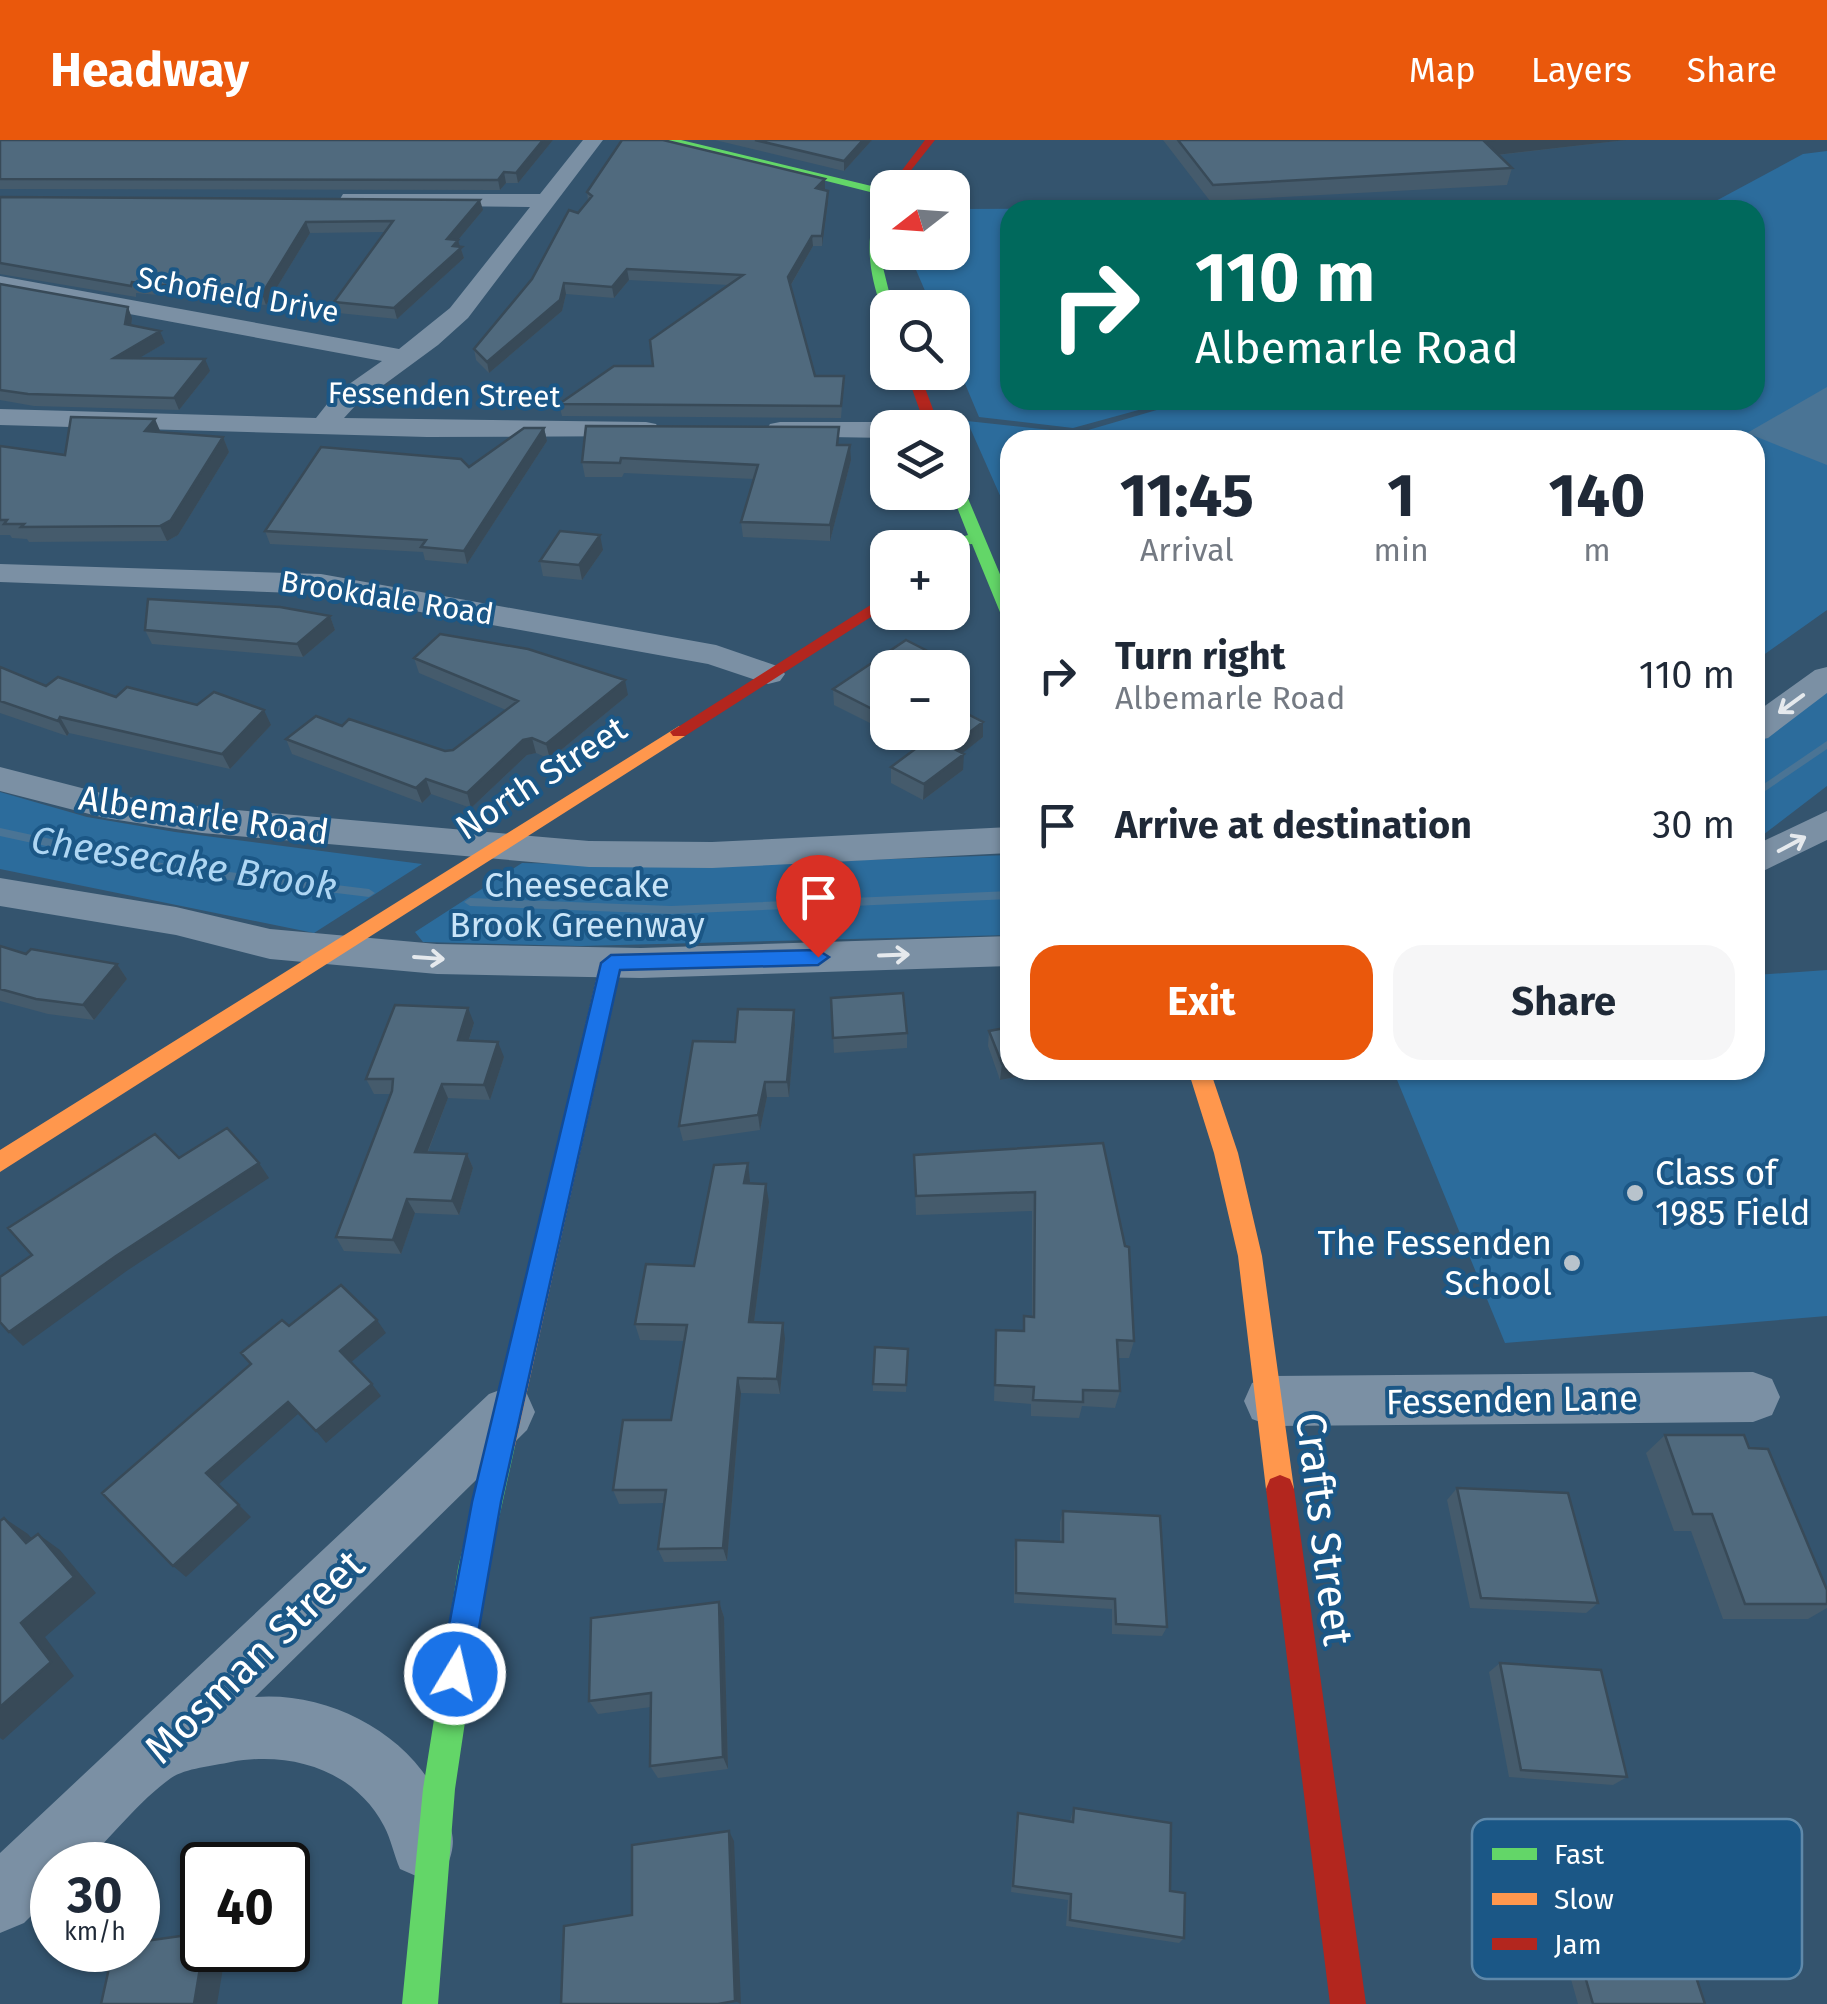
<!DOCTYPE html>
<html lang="en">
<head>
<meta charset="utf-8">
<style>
  :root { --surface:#fff; --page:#f6f6f7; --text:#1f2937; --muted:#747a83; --accent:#ea580c }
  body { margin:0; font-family:"Fira Sans",sans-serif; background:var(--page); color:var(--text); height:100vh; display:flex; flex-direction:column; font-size:38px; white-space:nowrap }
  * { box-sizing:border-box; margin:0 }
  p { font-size:32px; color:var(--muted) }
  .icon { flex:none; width:55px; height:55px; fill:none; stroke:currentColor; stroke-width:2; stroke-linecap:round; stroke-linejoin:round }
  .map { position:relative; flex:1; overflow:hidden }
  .side { position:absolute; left:1000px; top:290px; width:765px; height:650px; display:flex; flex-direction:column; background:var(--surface); border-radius:30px; box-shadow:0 2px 8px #0004 }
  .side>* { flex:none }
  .hud { position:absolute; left:1000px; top:60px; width:765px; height:210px; border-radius:30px; box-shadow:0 2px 8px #0004; background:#00695c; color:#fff; overflow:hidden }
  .needle { width:65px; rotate:253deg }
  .tools { position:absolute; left:870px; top:30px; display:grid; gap:20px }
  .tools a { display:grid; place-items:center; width:100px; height:100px; border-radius:20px; background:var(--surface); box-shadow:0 2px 8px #0004; font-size:50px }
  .speed { position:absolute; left:30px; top:1702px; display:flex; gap:20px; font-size:50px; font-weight:700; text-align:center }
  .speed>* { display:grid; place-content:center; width:130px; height:130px; border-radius:50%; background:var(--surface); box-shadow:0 2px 8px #0004; line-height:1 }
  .speed small { font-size:25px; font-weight:400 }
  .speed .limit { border:5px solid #111; border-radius:15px; background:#fff; color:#111 }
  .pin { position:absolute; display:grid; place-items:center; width:85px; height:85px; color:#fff; margin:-102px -42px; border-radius:50% 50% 50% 0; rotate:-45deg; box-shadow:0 0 10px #0007 }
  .pin .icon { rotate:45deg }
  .me { position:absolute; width:110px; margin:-55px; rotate:9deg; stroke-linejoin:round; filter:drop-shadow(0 0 8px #0008) }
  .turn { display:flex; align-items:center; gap:35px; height:210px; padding:0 30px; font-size:45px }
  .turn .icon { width:130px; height:130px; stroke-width:2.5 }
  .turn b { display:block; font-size:70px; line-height:85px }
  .eta { display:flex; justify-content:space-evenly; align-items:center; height:170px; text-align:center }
  .eta b { font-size:60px; font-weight:700; line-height:70px }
  .primary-button { display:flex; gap:20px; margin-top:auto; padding:20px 30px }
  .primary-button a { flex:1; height:115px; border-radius:30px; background:var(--accent); color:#fff; font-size:40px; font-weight:700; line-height:115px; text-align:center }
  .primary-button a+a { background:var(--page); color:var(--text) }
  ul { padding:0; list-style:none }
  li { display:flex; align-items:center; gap:30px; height:150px; padding:0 30px }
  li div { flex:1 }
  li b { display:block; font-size:38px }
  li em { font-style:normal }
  header { display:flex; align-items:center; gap:60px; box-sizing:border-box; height:140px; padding:0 50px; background:var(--accent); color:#fff }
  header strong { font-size:48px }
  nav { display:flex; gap:55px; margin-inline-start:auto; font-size:35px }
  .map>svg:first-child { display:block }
  .green { fill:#2c6c9c }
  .water { fill:#4a7495 }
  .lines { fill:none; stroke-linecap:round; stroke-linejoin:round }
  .stream { fill:#4a7495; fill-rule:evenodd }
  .street { fill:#7b90a4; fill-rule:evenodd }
  .fast { fill:#63d668; fill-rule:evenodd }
  .slow { fill:#ff974d; fill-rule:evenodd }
  .jam { fill:#b3261e; fill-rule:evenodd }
  .wall { fill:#455b6c }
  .shaded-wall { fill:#384a58 }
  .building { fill:#506a7e; stroke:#384a58; stroke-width:2.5 }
  .oneway { stroke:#e5e9ed }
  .route { fill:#1a73e8; stroke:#114b97; stroke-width:2.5 }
  .poi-dot { fill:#b8c3cc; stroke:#1b5786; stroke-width:4 }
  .labels { text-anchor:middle; stroke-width:8; stroke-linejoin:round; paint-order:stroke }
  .far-street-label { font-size:30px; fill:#fff; stroke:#1b5786 }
  .street-label { font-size:35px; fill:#fff; stroke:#1b5786 }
  .park-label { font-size:35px; fill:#c8e4f8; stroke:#1b5786 }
  .poi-label { font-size:35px; fill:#fff; stroke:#1b5786; text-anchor:start }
  .water-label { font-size:38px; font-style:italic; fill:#aed6f3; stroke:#1b5786 }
  .near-street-label { font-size:42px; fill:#fff; stroke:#1b5786 }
  .key { fill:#1b5786; stroke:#5f89aa; stroke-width:2.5 }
  .key-label { font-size:28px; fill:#fff }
</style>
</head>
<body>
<header>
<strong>Headway</strong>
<nav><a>Map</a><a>Layers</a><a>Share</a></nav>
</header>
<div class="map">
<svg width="1827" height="1864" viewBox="0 0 1827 1864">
  <rect width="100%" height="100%" fill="#34546e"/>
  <path class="green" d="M1827,11v459l-72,51v-221h-745v78l-43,-97 111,12 113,-33h564v-190h-56l104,-56z
    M1139,68l7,2h-136v190h165l-102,28 -94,-11 -26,-62 -1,-47 -20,-1 -19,-44 3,-10 36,-1 1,-43z
    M1827,534v112l-72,55v-115z
    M0,652l87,25 88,15 247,32 -108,69 -314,-64z
    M1010,715v80l-429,11 -158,-4 -8,-10 107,-69 164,3z
    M1827,830v346l-322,27 -112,-273h362v-95z"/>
  <path class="water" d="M1827,247v78l-80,-32z"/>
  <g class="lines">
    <path class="stream" d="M1827,601v8l-72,49v-8z
      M0,688l171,37 198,24 6,4 -6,4 -198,-24 -171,-37z
      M1010,751v8l-339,15 -201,-8 -6,-4 6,-4 201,8z"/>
    <path class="street" d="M583,0h20l-135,178 -30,27 -83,61 -11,12 302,4 10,2 4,6 -4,6 -229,1 -427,-12v-16l316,9 19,-24 47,-33 -382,-71v-14l399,73 51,-41 80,-101 -179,-2 -11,-6 3,-5h197z
      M780,282h108l12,6h-12v10l-118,-2 -4,-6 4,-6z
      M0,424l321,10 395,71 64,22 5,7 -5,7 -12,3 -60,-20 -387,-70 -321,-12z
      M1827,527v26l-59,45 -13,3v-28l60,-43z
      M0,627l105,27 97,13 387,34 123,1 298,-15v26l-298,15 -123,-1 -387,-34 -97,-15 -105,-27z
      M1827,671v29l-72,35v-30z
      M0,738l176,29 94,22 167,15 204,4 369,-12v30l-369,12 -204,-4 -167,-15 -94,-24 -176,-29z
      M1753,1232l19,7 8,18 -8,18 -19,7 -482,4 -19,-7 -8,-18 8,-18 19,-7z
      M508,1247l19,7 8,18 -8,18 -272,267c73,-6 157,37 186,106 12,29 17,37 5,66l-23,10 -23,-10c-6,-14 -9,-30 -16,-43 -30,-57 -94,-75 -153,-64 -18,4 -45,6 -60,16 -32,23 -60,59 -88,87h-31v30l-28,28 -24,10v-80l489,-459z"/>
    <path class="fast" d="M664,0h17l207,50 -9,61 14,57h-5v6l-6,-4c-14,-40 -19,-75 0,-115z
      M952,333l7,4 51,121v24l-8,-5 -30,-73 -47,4 43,-13 -17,-43z
      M501,1293l10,4 4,9 -27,122 -33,221 -17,215h-36l21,-215 35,-221 29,-122 4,-9z"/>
    <path class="slow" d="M679,586l6,2v8l-685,436v-22z
      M611,815l11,8 -107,483 -4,9 -10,4 -10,-4 -4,-9 113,-483z
      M1188,930h22l28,83 24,103 32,233 -4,10 -10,4 -10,-4 -4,-10 -28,-233 -24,-103z"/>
    <path class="jam" d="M925,0h10l-38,48 -10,2z
      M906,232h13l21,56h-14z
      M888,454v12l-203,130h-12l-3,-4z
      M1280,1335l10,4 4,10 72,515h-36l-64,-515 4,-10z"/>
  </g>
  <path class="wall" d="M0,0h553l-35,43h-12l-6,7 -500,-1z
    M715,0h157l-28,31z
    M1163,0h463l-128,15 14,13 -5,17 -297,16z
    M825,39l-1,11 4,1v10l-6,45h-9l-22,39 24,91h29l-3,42 -279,-2 -3,-12 94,-38 76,-81 -100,-5 -15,18 -48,-4 -4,17 -73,62 -13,-13 -2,-11 58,-70 56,-78 -1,-9z
    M0,57l483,13 -25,30 6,18 -67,61 -59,-6 -4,-11 51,-70 -75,1 -44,72 -130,-12v4l-136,-23z
    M0,144l132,34 -1,8 34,17 -26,15 71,13 -31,39 -145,-4 -34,-6z
    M586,286l253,19 12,15 -21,81 -87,-4 -2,-15 13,-43 -130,-6 -2,4h-37l-3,-15z
    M544,288l3,13 -80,123 -42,-4 -2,-8 -153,-8 -5,-13 204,-64z
    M160,292l63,5 6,15 -51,83 -11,6 -138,1 -2,-3 -15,-1 -2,-3h-10v-89l65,9z
    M603,410l-21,30 -39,-4 -3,-15z
    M330,476l5,14 -32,27 -151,-13 -7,-14z
    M906,500l51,26 -1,6 9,5 -1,15 -12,9v-33h-64v64l-54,-27 -1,-16z
    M414,518l214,37 -78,64 -14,-6 -9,2 -56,53 -40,-14 -9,9 -130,-49 -6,-15 56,-13 103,25 8,-1 53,-40 -87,-37z
    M0,527l46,19 70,11 155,28 -41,44 -161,-36 -2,3 -67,-23z
    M888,592h64l31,5 -21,16 1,17 -40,30 -32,-17v-16l26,-20z
    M0,806l26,8 91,10 10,15 -33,41 -46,-6 -48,-13z
    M831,858l76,35v15l-73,5z
    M474,883l-5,17 35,17 -14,43 -42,-2 -20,54 39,2 6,14 -14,47 -44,-2 -14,41 -57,-3 -8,-14 54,-143h-16l-8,-15z
    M795,885l-6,72h-22l-7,33 -77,11 -4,-15 56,-84z
    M989,891l21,39h42l-52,10 -12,-34z
    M1103,1003l31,198 -5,17h-11l2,33 -5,17 -33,-2 -3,12 -48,-2v-12l-37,-3 2,-71 27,1 1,-15 8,1v-106l-116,4 -2,-60z
    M748,1023l2,20 19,19 -15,120 31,17 -5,55 -39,-1 -14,168 -63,1 -6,-13 6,-46 -45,1 -6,-14 58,-70 14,-79 -45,-1 -5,-16 59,-58z
    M908,1209l-2,43 -33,-1v-7z
    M1665,1295l84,13 78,142v18l-19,11h-85l-32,-88h-17l-28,-78z
    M1457,1348l141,115 -12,10 -116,-5 -23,-108z
    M1063,1371l104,116 -5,9 -50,-2v-25l-98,-6v-52l2,-11 44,2v-20z
    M719,1462l5,15 4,152 -70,9 -8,-12 1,-59 -53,7 -9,-13z
    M1500,1523l127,114 -14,8 -104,-8 -20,-105z
    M1074,1668l96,83 14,47 -5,5 -113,-17 2,-26 -57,-8 5,-72 2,-7 52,8z
    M1559,1746l146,118h-127l-32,-113z"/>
  <path class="shaded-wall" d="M543,0h10l-35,43 -2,-10z
    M863,0h9l-28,31v-10z
    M1495,0h131l-147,17 5,-16z
    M504,32l2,11 -6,7 -2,-10z
    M825,39v10l-9,9v-10z
    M828,51v10l-6,45v-10z
    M480,60l3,10 -25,30 6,18 -67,61 -3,-11 53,-69z
    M306,82l4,11 -44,72 -4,-11z
    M812,96l1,10 -24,42 -1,-11z
    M627,129l2,11 -15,18 -2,-11z
    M564,143l2,11 -4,17 -73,62 -2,-11z
    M128,167l4,11 -2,18 -5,-12z
    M160,191l5,12 -46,27 -5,-12z
    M205,219l5,12 -31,39 -5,-12z
    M155,279l6,14 -16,-2z
    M544,288l3,13 -80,123 -3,-13z
    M223,297l6,15 -51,83 -11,6 -7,-15z
    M850,305l1,15 -21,81v-16z
    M600,395l3,15 -21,30 -3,-15z
    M330,476l5,14 -32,27 -6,-13z
    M965,537l-1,15 -12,9v-16z
    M625,540l3,15 -78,64 -4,-15z
    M264,570l7,15 -41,44 -8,-15z
    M60,577l9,16 -2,3 -9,-15z
    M983,582v15l-33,26v-16z
    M532,598l4,15 -9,2 -56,53 -4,-15 56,-53z
    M964,614l-1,16 -40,30 1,-16z
    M426,639l5,15 -9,9 -6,-15z
    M117,824l10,15 -33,41 -11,-15z
    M468,868l6,15 -10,32 -6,-15z
    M794,870l1,15 -6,72 -2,-15z
    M498,902l6,15 -14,43 -6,-15z
    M1010,923v7h42l-52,10 2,-16z
    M765,942l2,15 -7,33 -2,-15z
    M442,944l6,14 -26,68 -7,-14z
    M467,1014l6,14 -14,47 -7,-14z
    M259,1023l10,15 -141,92 -105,76 -14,-14 107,-76z
    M748,1023l2,18 -3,19 -3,-17z
    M766,1044l3,18 -17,136 -3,-16z
    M407,1059l8,14 -14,41 -8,-14z
    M377,1180l9,13 -37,31 -9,-13z
    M783,1183l2,16 -5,55 -3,-15z
    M738,1238l3,15 -14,168 -4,-13z
    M372,1244l9,12 -55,47 -10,-12z
    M288,1262l10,12 -80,71 -12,-12z
    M239,1365l12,12 -65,60 -13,-11z
    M4,1378l24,16 21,25 -23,-16z
    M38,1394l22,16 36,43 -51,44 29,39 -71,64 -3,-2v-31l21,-84z
    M719,1462l5,15 4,152 -5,-12z
    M729,1691l5,10 7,163 -6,-3z
    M203,1810h23l-9,54h-23z"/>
  <path class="building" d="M0,0h543l-27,33 -12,-1 -6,8 -498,-1z
    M622,0h41l162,39 -9,9 12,3 -6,45h-10l-24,41 27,99h29l-3,30 -282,-2 55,-38h39l-3,-26 93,-65 -116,-6 -15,18 -48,-4 -4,17 -73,62 -13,-13 58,-70 37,-69 9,3 14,-17 -5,-4z
    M755,0h108l-19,21z
    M1178,0h317l-11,1 28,27 -299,17z
    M0,57l480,3 -33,39 11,1 -5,6 9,1 -68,61 -60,-6 59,-81 -87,1 -44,72 -130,-12 -1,4 -131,-23z
    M0,144l128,23 -3,17 35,7 -46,27 91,1 -31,39 -146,-4 -28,-4z
    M71,277l84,2 -10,12 78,6 -52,83 -11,6 -139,1 3,-3h-20l3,-4h-7v-74l65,9z
    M586,286l253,1 -2,18h13l-20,80 -89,-3 17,-57 -137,-7 -1,5 -38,-1z
    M524,288h20l-80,123 -43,-4 5,-7 -161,-9 56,-84 140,12 8,8z
    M560,391l40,4 -21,30 -39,-4z
    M148,459l132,8 50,9 -33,28 -152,-14z
    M440,494l88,15 97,31 -79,64 -14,-6 -9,2 -56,53 -41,-14 -10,9 -130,-49 30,-23 26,10 7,-7 96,32 8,-1 65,-49 -104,-43z
    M906,500l51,26 -5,2h-64v49l-55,-28z
    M0,527l46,19 12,-9 58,20 11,-10 70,18 17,-13 50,18 -42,44 -162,-37 -2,4 -58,-20z
    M952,530l13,7 -13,8z
    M952,566l31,16 -33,25 14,7 -40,30 -33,-17 39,-29 -11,-6h33z
    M0,806l26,8 5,-5 86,15 -34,41 -47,-6 -36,-10z
    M903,853l4,40 -74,5 -2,-40z
    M395,865l73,3 -10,32 40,2 -14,43 -42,-1 -27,68 52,2 -15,47 -45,-2 -14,41 -57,-3 56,-146 1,-12h-27z
    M738,869l56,1 -7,72h-22l-7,33 -79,11 14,-85 42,1z
    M1010,887v36l-8,1 -13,-33z
    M227,988l32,35 -143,93 -107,76 -9,-10v-45l32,-22 -24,-27 147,-94 24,24z
    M1103,1003l22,103 4,1 5,94 -17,-1 3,51 -37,-1v12l-50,-2 1,-13 -39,-2 1,-55 28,1v-15l10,1 1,-125 -119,4 -2,-41z
    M748,1023l-4,20 22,1 -17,138 34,1 -6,56 -39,-1 -15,170 -65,1 8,-59h-53l10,-70h48l16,-95 -52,-1 11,-60 48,2 20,-101z
    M341,1145l36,35 -37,31 32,33 -56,47 -28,-29 -82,71 33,32 -66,61 -71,-73 149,-129 -10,-11 41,-33 7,6z
    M875,1207l33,2 -2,36 -33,-1z
    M1665,1295h79l5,13 19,1 59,141v14h-82l-33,-90h-19z
    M1457,1348l111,5 30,110 -117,-5z
    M1063,1371l97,5 7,111 -51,-3 -1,-25 -99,-6v-53l47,2z
    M4,1378l22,25 12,-9 36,43 -53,46 30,39 -51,45v-186z
    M719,1462l4,155 -73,9 1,-73 -62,8 2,-83z
    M1500,1523l101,7 26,107 -106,-7z
    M1074,1668l97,15 -1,68 15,2 -1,45 -114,-18 1,-26 -58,-8 5,-73 55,9z
    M729,1691l6,170 -17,3h-157l3,-78 68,-11v-70z
    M1664,1741l41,123h-112l-34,-118z
    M202,1793l1,17 -9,54h-93l12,-54h25v-8z"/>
  <defs><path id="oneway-shaft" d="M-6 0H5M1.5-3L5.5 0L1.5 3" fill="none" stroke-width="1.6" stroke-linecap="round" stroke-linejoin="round" transform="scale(2.5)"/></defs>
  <g class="oneway">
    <use href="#oneway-shaft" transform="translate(1791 564) rotate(144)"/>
    <use href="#oneway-shaft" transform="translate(1792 704) rotate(-28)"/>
    <use href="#oneway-shaft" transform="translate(894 815) rotate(-2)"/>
    <use href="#oneway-shaft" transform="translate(429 818) rotate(4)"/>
  </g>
  <path class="route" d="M818,810l11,7 -11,8 -198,5 -119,532 -30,172 -5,11 -11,4 -11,-4 -4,-11 32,-172 129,-539 10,-8z"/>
  <g class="poi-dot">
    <circle cx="1635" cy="1053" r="10"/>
    <circle cx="1572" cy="1123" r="10"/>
  </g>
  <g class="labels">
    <g class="far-street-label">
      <text transform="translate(238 155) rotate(10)" y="10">Schofield Drive</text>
      <text transform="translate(444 255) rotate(1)" y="10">Fessenden Street</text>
      <text transform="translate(387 458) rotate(9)" y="10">Brookdale Road</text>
    </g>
    <g class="street-label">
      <text transform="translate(541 638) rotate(-33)" y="12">North Street</text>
      <text transform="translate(204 675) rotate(8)" y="12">Albemarle Road</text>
      <text transform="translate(1512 1260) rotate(-1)" y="12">Fessenden Lane</text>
    </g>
    <g class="park-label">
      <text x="577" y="757">Cheesecake<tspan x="577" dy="40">Brook Greenway</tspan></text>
    </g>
    <g class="poi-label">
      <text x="1655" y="1045">Class of<tspan x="1655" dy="40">1985 Field</tspan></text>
      <text x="1552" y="1115" text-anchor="end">The Fessenden<tspan x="1552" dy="40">School</tspan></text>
    </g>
    <g class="water-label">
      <text transform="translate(184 723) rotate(9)" y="13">Cheesecake Brook</text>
    </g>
    <g class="near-street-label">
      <text transform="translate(1325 1389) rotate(83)" y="15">Crafts Street</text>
      <text transform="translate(254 1516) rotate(-44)" y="15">Mosman Street</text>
    </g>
  </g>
  <rect x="1472" y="1679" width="330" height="160" rx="15" class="key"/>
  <rect x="1492" y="1708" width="45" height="12" fill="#63d668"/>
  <rect x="1492" y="1753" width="45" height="12" fill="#ff974d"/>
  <rect x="1492" y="1798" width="45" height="12" fill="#b3261e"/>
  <g class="key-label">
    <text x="1554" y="1724">Fast</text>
    <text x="1554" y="1769">Slow</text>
    <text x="1554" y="1814">Jam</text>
  </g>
</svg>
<div class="tools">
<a><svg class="needle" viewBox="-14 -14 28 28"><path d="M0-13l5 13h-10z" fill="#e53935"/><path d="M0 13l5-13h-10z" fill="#747a83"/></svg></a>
<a><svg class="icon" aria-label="search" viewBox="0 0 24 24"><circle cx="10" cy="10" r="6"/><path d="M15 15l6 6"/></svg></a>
<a><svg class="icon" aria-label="layers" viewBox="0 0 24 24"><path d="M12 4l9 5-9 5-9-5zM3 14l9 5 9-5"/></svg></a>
<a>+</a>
<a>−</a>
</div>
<div class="speed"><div>30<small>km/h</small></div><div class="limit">40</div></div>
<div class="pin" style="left:818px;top:817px;background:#d93025"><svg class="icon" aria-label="arrive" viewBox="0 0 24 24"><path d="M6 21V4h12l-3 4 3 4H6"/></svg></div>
<svg class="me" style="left:455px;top:1534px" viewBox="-20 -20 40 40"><circle r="17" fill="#1a73e8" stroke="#fff" stroke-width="3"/><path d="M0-11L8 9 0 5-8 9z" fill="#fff"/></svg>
<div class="hud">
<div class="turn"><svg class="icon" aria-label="right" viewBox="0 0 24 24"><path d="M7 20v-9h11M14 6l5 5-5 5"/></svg><div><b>110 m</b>Albemarle Road</div></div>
</div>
<section class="side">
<div class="eta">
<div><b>11:45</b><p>Arrival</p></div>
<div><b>1</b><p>min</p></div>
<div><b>140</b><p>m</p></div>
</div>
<ul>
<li><svg class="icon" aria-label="right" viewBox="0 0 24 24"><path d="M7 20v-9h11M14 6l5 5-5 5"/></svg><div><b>Turn right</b><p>Albemarle Road</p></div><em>110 m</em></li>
<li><svg class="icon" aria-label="arrive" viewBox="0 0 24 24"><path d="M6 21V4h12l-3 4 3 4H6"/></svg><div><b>Arrive at destination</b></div><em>30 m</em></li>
</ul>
<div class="primary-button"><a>Exit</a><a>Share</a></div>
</section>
</div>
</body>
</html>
